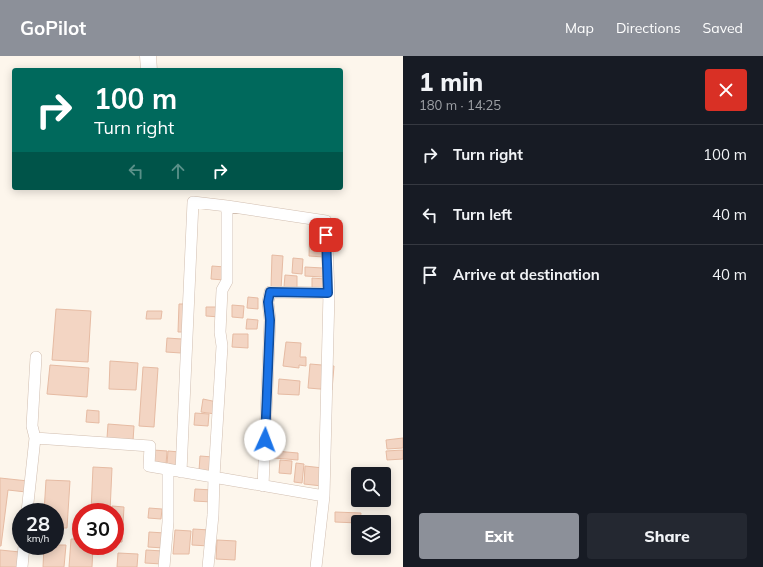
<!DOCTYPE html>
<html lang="en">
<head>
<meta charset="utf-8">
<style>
  :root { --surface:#171b24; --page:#242831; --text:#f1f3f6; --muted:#9ea1a6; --line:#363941; --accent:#8c9099 }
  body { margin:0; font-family:Mulish,sans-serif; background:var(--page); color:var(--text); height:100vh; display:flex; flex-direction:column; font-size:15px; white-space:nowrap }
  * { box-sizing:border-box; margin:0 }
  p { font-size:13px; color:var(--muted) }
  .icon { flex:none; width:22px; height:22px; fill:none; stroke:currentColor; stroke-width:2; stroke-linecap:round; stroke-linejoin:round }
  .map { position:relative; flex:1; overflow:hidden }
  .panel { display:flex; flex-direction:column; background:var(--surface); width:360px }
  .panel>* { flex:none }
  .top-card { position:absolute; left:12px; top:12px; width:331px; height:122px; border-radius:4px; box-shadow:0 2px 10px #0003; background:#00695c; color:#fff; overflow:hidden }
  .buttons { position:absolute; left:351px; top:411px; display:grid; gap:8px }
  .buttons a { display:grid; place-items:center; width:40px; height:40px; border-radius:4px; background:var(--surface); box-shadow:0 2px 10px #0003; font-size:20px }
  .speed { position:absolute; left:12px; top:447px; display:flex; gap:8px; font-size:20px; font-weight:700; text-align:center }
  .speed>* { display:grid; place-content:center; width:52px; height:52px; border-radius:50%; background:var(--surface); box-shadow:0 2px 10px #0003; line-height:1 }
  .speed small { font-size:10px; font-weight:400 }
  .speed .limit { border:6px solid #d22; background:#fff; color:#111 }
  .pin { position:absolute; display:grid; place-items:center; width:34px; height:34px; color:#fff; margin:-17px; border-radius:8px; box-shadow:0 2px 6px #0006 }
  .me { position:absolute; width:44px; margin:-22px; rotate:2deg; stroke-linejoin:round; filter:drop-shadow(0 0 3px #0008) }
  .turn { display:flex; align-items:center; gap:14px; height:84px; padding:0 16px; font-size:18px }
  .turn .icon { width:52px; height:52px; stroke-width:2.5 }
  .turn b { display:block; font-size:28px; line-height:34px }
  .lanes { display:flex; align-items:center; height:38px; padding:0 16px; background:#0003; justify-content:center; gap:20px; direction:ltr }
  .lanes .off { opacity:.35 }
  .round { display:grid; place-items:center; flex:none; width:42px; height:42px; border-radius:4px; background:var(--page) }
  .head { display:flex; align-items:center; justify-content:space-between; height:68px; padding:0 16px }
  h1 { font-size:24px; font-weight:800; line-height:30px }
  .button { display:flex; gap:8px; margin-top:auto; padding:8px 16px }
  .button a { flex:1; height:46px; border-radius:4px; background:var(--accent); color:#fff; font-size:16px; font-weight:800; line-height:46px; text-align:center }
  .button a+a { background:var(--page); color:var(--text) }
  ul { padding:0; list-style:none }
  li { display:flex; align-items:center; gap:12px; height:60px; padding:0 16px; border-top:1px solid var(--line) }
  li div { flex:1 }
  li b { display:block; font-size:15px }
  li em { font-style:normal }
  header { display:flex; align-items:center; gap:24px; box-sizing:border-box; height:56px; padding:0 20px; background:var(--accent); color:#fff }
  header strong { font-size:19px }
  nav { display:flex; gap:22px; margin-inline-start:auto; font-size:14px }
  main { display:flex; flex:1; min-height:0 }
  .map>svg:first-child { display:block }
  .building { fill:#f3d5c3; stroke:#e6bba3 }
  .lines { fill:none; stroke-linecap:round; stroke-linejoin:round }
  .street-casing { stroke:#d1beb0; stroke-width:12 }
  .secondary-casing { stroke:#d6c0b0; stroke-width:17 }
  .street { stroke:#fff; stroke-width:11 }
  .secondary { stroke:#fff; stroke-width:16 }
  .route-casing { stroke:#114b97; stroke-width:10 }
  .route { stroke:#1a73e8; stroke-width:7 }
</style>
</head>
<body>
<header>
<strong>GoPilot</strong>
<nav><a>Map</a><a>Directions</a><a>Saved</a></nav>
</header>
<main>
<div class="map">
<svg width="403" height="511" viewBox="0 0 403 511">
  <rect width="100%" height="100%" fill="#fdf6ec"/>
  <path class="building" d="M310,171l16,1 -2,29 -15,-1z
    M272,199l11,1 -2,33 -10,-1z
    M293,202l10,1 -1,15 -10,-1z
    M212,210l13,1 -1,13 -13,-1z
    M305,211l18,1v9l-18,-1z
    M285,219l12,1v12l-13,-1z
    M312,222l13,1v13l-13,-1z
    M248,241l10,1v11l-11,-1z
    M179,248h14l-1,28h-14z
    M232,249l12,1 -1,12 -11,-1z
    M206,251h14v10l-14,-1z
    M56,253l35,2 -3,51 -36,-2z
    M147,255h15l-1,8h-15z
    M247,263l11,1 -1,9h-11z
    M233,278h15v14l-16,-1z
    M167,282l15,1 -1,14 -15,-1z
    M286,286l15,1 -1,14h6v9l-7,-1v3l-16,-2z
    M110,305l28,2 -2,27 -27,-1z
    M310,308l24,2 -2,24 -24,-2z
    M50,309l39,3 -2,29 -40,-3z
    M143,311l15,1 -4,59 -15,-1z
    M279,323l21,2 -1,14 -21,-1z
    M203,343l14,3 -2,12 -14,-2z
    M87,354l12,1v12l-13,-1z
    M195,357l14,1 -1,12 -14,-1z
    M108,368l26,2 -1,15 -26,-3z
    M403,382v10l-16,1 -1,-9z
    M153,394l14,1 -1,14 -14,-1z
    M403,394v9l-16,1 -1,-9z
    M168,395l12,1 -1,13 -12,-1z
    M275,395l23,2v7l-24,-2z
    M200,400l13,1 -1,14h-13z
    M280,404l12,1 -1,13 -12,-1z
    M296,407l8,1 -2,19 -8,-1z
    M305,410l18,2 -1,18 -18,-2z
    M93,411l19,1 -2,44h-19z
    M0,422l28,3 -2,11 -18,-2 -7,56h-1z
    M46,424l24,1 -3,47h-12v-16h-11z
    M195,433l18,1 -1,12 -18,-1z
    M112,450l12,1 -2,35h-7v-30h-4z
    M149,452l13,1 -1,10 -13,-1z
    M335,456l26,1 -1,9h-2v1l-23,-1z
    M193,473l17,1 -1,16 -17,-1z
    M175,474l16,1 -2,23h-16z
    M149,476l16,1 -1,15 -16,-1z
    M71,483h10v7h12l-1,21h-23z
    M217,484l19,1 -1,19 -19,-1z
    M55,489h11l-2,22h-21l1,-21h11z
    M0,494l20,2 -1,15h-19z
    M146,494l17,1 -1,13 -17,-1z
    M118,497l20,1 -1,13h-20z"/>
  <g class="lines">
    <defs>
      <path id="street" d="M35,382l-3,-12 4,-69
        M181,416l12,-270 34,4 99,15 3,72 -5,203 -8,71
        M263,430l7,-166 -2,-18 2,-10 59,1
        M27,456l8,-74 115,8 -1,20 175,30
        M22,511l2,-21
        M164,511l4,-45v-53
        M208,511l5,-52 1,-38 8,-131 -2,-14 2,-42 5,-9v-75"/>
      <path id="secondary" d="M148,0l1,14"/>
    </defs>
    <use href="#street" class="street-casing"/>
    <use href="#secondary" class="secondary-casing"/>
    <use href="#street" class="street"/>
    <use href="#secondary" class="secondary"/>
  </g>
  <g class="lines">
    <defs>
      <path id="route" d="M265,384l5,-120 -2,-18 2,-10 58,1 -2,-58"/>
    </defs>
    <use href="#route" class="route-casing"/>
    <use href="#route" class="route"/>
  </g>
</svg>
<div class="buttons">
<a><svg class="icon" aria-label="search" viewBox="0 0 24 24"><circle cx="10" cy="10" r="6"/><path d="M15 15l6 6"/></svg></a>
<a><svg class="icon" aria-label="layers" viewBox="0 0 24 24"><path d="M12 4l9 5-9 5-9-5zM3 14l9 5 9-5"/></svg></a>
</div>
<div class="speed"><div>28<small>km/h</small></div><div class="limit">30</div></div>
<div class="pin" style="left:326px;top:179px;background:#d93025"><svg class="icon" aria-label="arrive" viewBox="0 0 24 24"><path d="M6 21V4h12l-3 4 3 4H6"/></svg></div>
<svg class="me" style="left:265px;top:384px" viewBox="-20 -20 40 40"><circle r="19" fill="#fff"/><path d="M0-13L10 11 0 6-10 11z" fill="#1a73e8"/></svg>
<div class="top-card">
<div class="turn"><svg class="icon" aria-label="right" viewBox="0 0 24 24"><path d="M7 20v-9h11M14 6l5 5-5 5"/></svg><div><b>100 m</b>Turn right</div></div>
<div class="lanes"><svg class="icon off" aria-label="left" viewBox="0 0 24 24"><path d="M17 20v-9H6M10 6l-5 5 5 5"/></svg><svg class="icon off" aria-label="ahead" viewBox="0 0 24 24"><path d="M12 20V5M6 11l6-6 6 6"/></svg><svg class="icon" aria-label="right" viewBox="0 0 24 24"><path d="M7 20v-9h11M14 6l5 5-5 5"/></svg></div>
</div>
</div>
<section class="panel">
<div class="head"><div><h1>1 min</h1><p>180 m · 14:25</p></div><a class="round" style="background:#d93025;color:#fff"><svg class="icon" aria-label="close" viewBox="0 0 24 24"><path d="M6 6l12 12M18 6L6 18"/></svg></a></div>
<ul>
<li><svg class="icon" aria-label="right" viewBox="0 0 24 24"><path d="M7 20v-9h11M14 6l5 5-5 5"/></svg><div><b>Turn right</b></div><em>100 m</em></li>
<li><svg class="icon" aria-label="left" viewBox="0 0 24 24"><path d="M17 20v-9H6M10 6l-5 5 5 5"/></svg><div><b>Turn left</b></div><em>40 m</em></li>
<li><svg class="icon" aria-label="arrive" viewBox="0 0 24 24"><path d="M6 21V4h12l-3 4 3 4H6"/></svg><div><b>Arrive at destination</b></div><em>40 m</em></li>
</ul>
<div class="button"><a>Exit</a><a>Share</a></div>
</section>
</main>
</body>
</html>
